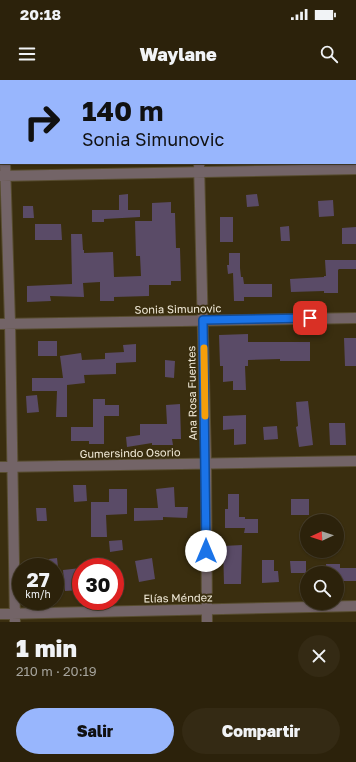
<!DOCTYPE html>
<html lang="es">
<head>
<meta charset="utf-8">
<style>
  :root { --surface:#2c220b; --page:#342a14; --text:#f1f3f6; --muted:#a6a49d; --line:#483f2c; --accent:#98b6fd }
  body { margin:0; font-family:"Golos Text",sans-serif; background:var(--page); color:var(--text); height:100vh; display:flex; flex-direction:column; font-size:15px; white-space:nowrap }
  * { box-sizing:border-box; margin:0 }
  p { font-size:13px; color:var(--muted) }
  .icon { flex:none; width:22px; height:22px; fill:none; stroke:currentColor; stroke-width:2; stroke-linecap:round; stroke-linejoin:round }
  .map { position:relative; height:542px; overflow:hidden }
  .panel { display:flex; flex-direction:column; background:var(--surface); flex:1 }
  .panel>* { flex:none }
  .banner { position:absolute; left:0px; top:0px; width:356px; height:84px; box-shadow:0 1px 3px #0004,0 0 0 1px var(--line); background:#98b6fd; color:#111; overflow:hidden }
  .needle { width:26px; rotate:267deg }
  .tools { position:absolute; left:300px; top:434px; display:grid; gap:8px }
  .tools a { display:grid; place-items:center; width:44px; height:44px; border-radius:50%; background:var(--surface); box-shadow:0 1px 3px #0004,0 0 0 1px var(--line); font-size:20px }
  .speed { position:absolute; left:12px; top:478px; display:flex; gap:8px; font-size:20px; font-weight:700; text-align:center }
  .speed>* { display:grid; place-content:center; width:52px; height:52px; border-radius:50%; background:var(--surface); box-shadow:0 1px 3px #0004,0 0 0 1px var(--line); line-height:1 }
  .speed small { font-size:10px; font-weight:400 }
  .speed .limit { border:6px solid #d22; background:#fff; color:#111 }
  .pin { position:absolute; display:grid; place-items:center; width:34px; height:34px; color:#fff; margin:-17px; border-radius:8px; box-shadow:0 2px 6px #0006 }
  .me { position:absolute; width:44px; margin:-22px; rotate:0deg; stroke-linejoin:round; filter:drop-shadow(0 0 3px #0008) }
  .turn { display:flex; align-items:center; gap:14px; height:84px; padding:0 16px; font-size:18px }
  .turn .icon { width:52px; height:52px; stroke-width:2.5 }
  .turn b { display:block; font-size:28px; line-height:34px }
  .round { display:grid; place-items:center; flex:none; width:42px; height:42px; border-radius:21px; background:var(--page) }
  .summary { display:flex; align-items:center; justify-content:space-between; height:68px; padding:0 16px }
  h1 { font-size:24px; font-weight:800; line-height:30px }
  .button { display:flex; gap:8px; margin-top:auto; padding:8px 16px }
  .button a { flex:1; height:46px; border-radius:24px; background:var(--accent); color:#111; font-size:16px; font-weight:800; line-height:46px; text-align:center }
  .button a+a { background:var(--page); color:var(--text) }
  .status { display:flex; justify-content:space-between; align-items:center; height:28px; padding:0 20px; background:var(--surface); direction:ltr }
  .status svg { height:11px; fill:currentColor }
  header { display:flex; justify-content:space-between; align-items:center; height:52px; padding:0 16px; background:var(--surface); font-size:18px; font-weight:800 }
  .map>svg:first-child { display:block }
  .building { fill:#5a4b67 }
  .lines { fill:none; stroke-linecap:round; stroke-linejoin:round }
  .minor-casing { stroke:#574c2f; stroke-width:12 }
  .minor { stroke:#736467; stroke-width:10 }
  .route-casing { stroke:#114b97; stroke-width:10 }
  .route { stroke:#1a73e8; stroke-width:7 }
  .slow { stroke:#f59e0b; stroke-width:7 }
  .labels { text-anchor:middle; stroke-width:4; stroke-linejoin:round; paint-order:stroke }
  .street-label { font-size:11px; fill:#f2ebd9; stroke:#3a2e0f }
</style>
</head>
<body>
<div class="status"><b>20:18</b><svg viewBox="0 0 49 12"><path d="M0 12V9h3v3zM5 12V6h3v6zM10 12V3h3v9zM15 12V0h3v12zM26 1h20v11H26zM47 4h2v5h-2z"/></svg></div>
<header><svg class="icon" aria-label="menu" viewBox="0 0 24 24"><path d="M4 6h16M4 12h16M4 18h16"/></svg>Waylane<svg class="icon" aria-label="search" viewBox="0 0 24 24"><circle cx="10" cy="10" r="6"/><path d="M15 15l6 6"/></svg></header>
<div class="map">
<svg width="356" height="542" viewBox="0 0 356 542">
  <rect width="100%" height="100%" fill="#3a2e0f"/>
  <path class="building" d="M128,114v16h12v7l-36,2v3h-12v-12h27v-15z
    M257,114l2,12 -12,1 -1,-12z
    M333,120l1,16 -15,1 -1,-16z
    M171,122v11h4l1,35h4l1,33h-10v4h-22v11l-35,1v4h-14v-19l-17,1 1,14 -34,-1 1,5 -24,1v-16l45,-2 -1,-50h11l1,16h1v3l29,-1 1,25 27,-1 -1,-20h-4l-1,-35h17v-18z
    M23,126h10l1,12h-11z
    M220,137h13v25h-13z
    M35,144h26l1,16h-27z
    M289,146l1,15h-9l-1,-14z
    M356,147v17h-14v-16z
    M229,173h11v15l1,9h2l1,7h28v13h-28v4h-10l-1,-28 -5,1 -1,-9h2z
    M325,180h31v9h-17l-1,1v23h-14v-2l-33,1 -1,-13 34,-2v-1h2z
    M248,254v8h62v19h-30v-2l-32,1v6h-3l1,24h-13v-9l-10,1v-16h-3l-1,-31z
    M344,258h12v28h-11z
    M38,261h19v15h-19z
    M136,264v18l-20,1v11l-32,1 1,8 -18,2v32h-11l1,-26h-25v-13h31l-3,-22 21,-3 1,7 23,-1v-6l19,-1 -1,-7z
    M165,280l10,1 -1,17 -9,-1z
    M37,315l2,17 -12,1 -1,-17z
    M93,319h12v6h14v11h-15v28h-15v-3h-18v-14h22z
    M308,321l5,44 -14,2 -3,-20 2,-1 -2,-24z
    M180,324l1,35h-9l1,6h-21v-2l-25,4 -1,-10 14,-2v-11h27l-1,-19z
    M246,335v29l-12,1v-16l-11,1v-14z
    M329,343h16l1,22h-16z
    M277,346l1,13 -14,1 -1,-13z
    M73,405h13l1,16 -13,1z
    M174,407l1,20h13l-1,11 -24,-1v3l-29,1v-13h24l-2,-19z
    M109,409h18v25l-21,1 1,22h-16v-35h18z
    M228,414h11v23h6v2h13v14h-14l1,-5h-20v-19h3z
    M291,419h18v16h-18z
    M36,428h10l1,13h-10z
    M122,460l1,10 -13,2 -1,-11z
    M242,465l-1,39h-17l-1,-38z
    M57,478l1,9h-9v-8z
    M152,478l3,21 -16,3 -4,-21z
    M262,480h12v11h4l1,11 -17,1z
    M290,481h16v12h-15z
    M326,484h14v4h16v13h-19v-8h-11z
    M81,488v22l-16,1 -2,-21z"/>
  <g class="lines">
    <defs>
      <path id="minor" d="M3,0v1
        M197,0v1
        M355,75h1
        M5,83l5,160 5,299
        M199,83l7,301 1,158
        M0,96l356,-7
        M0,244l356,-6
        M0,387l356,-6
        M0,534l356,-8"/>
    </defs>
    <use href="#minor" class="minor-casing"/>
    <use href="#minor" class="minor"/>
  </g>
  <g class="lines">
    <defs>
      <path id="route" d="M206,471l-3,-231 107,-2"/>
    </defs>
    <use href="#route" class="route-casing"/>
    <use href="#route" class="route"/>
    <path class="slow" d="M204,268l1,68"/>
  </g>
  <g class="labels">
    <g class="street-label">
      <text transform="translate(178 229) rotate(-1)" y="4">Sonia Simunovic</text>
      <text transform="translate(192 313) rotate(-91)" y="4">Ana Rosa Fuentes</text>
      <text transform="translate(130 373) rotate(-1)" y="4">Gumersindo Osorio</text>
      <text transform="translate(178 518) rotate(-1)" y="4">Elías Méndez</text>
    </g>
  </g>
</svg>
<div class="tools">
<a><svg class="needle" viewBox="-14 -14 28 28"><path d="M0-13l5 13h-10z" fill="#e53935"/><path d="M0 13l5-13h-10z" fill="#a6a49d"/></svg></a>
<a><svg class="icon" aria-label="search" viewBox="0 0 24 24"><circle cx="10" cy="10" r="6"/><path d="M15 15l6 6"/></svg></a>
</div>
<div class="speed"><div>27<small>km/h</small></div><div class="limit">30</div></div>
<div class="pin" style="left:310px;top:238px;background:#d93025"><svg class="icon" aria-label="arrive" viewBox="0 0 24 24"><path d="M6 21V4h12l-3 4 3 4H6"/></svg></div>
<svg class="me" style="left:206px;top:471px" viewBox="-20 -20 40 40"><circle r="19" fill="#fff"/><path d="M0-13L10 11 0 6-10 11z" fill="#1a73e8"/></svg>
<div class="banner">
<div class="turn"><svg class="icon" aria-label="right" viewBox="0 0 24 24"><path d="M7 20v-9h11M14 6l5 5-5 5"/></svg><div><b>140 m</b>Sonia Simunovic</div></div>
</div>
</div>
<section class="panel">
<div class="summary"><div><h1>1 min</h1><p>210 m · 20:19</p></div><a class="round"><svg class="icon" aria-label="close" viewBox="0 0 24 24"><path d="M6 6l12 12M18 6L6 18"/></svg></a></div>
<div class="button"><a>Salir</a><a>Compartir</a></div>
</section>
</body>
</html>
